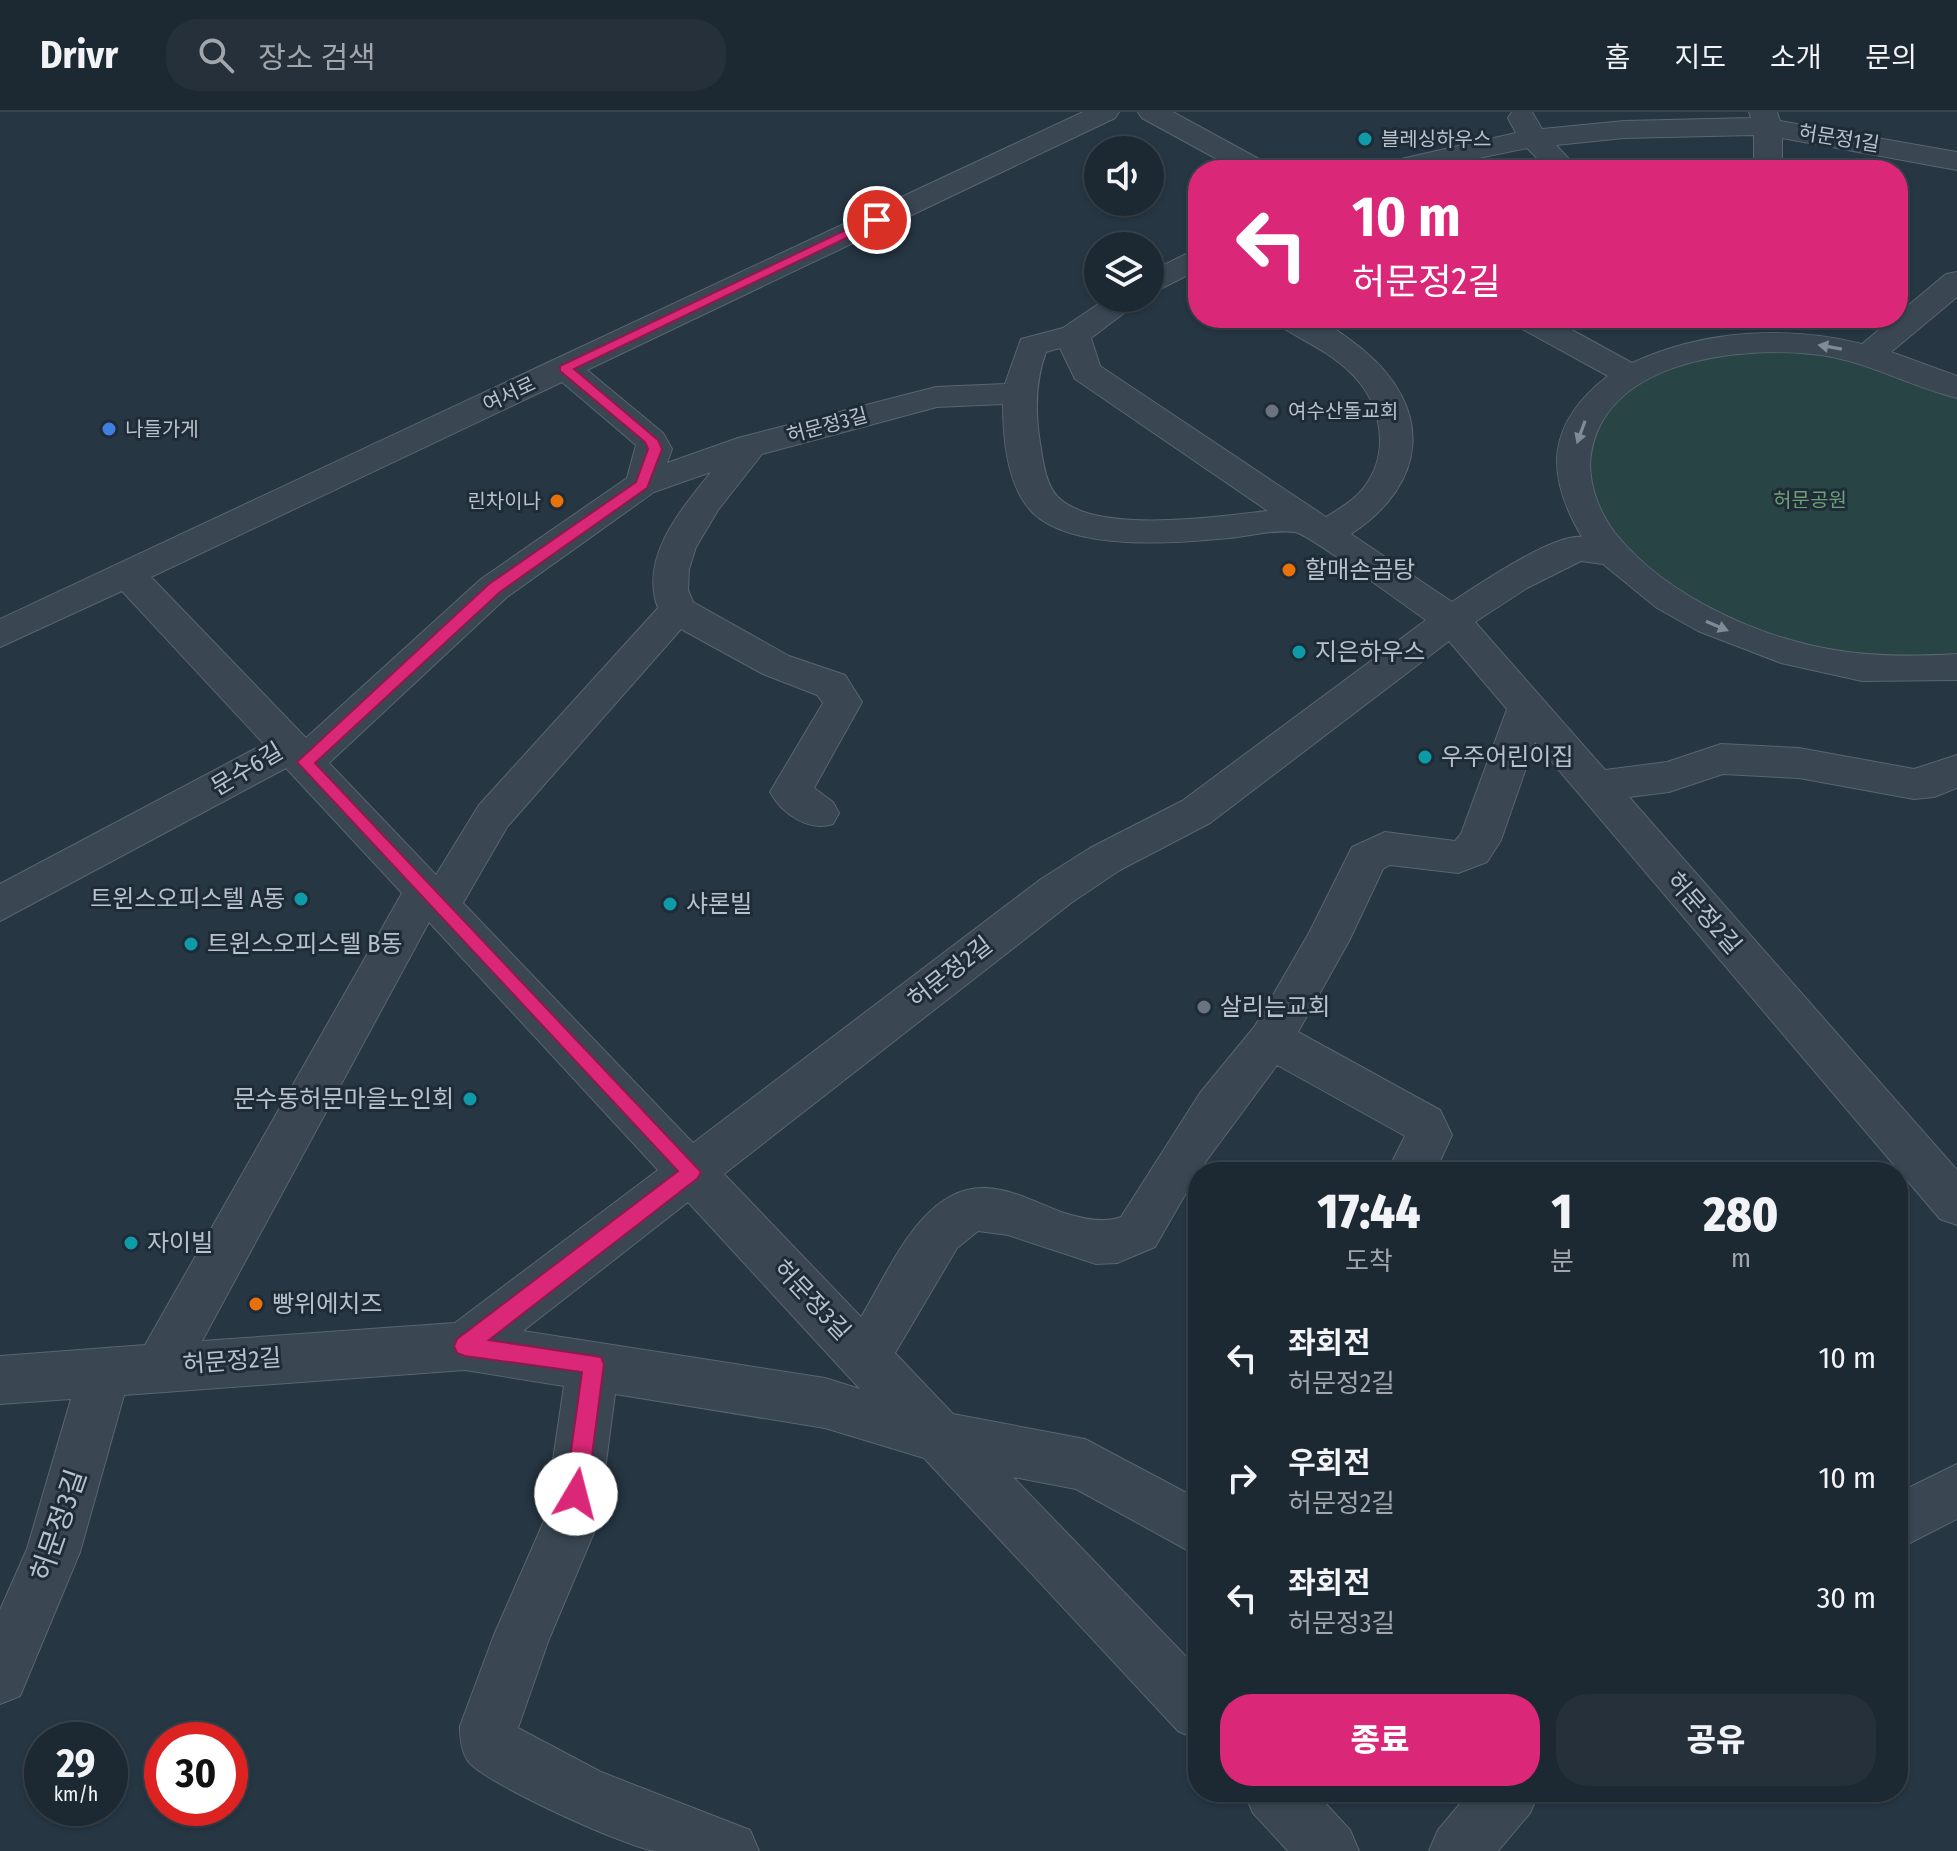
<!DOCTYPE html>
<html lang="ko">
<head>
<meta charset="utf-8">
<style>
  :root { --surface:#1c2832; --page:#25303a; --text:#f1f3f6; --muted:#a0a6ac; --line:#3a444d; --accent:#db2777 }
  body { margin:0; font-family:"Fira Sans Condensed","Noto Sans KR",sans-serif; background:var(--page); color:var(--text); height:100vh; display:flex; flex-direction:column; font-size:30px; white-space:nowrap }
  * { box-sizing:border-box; margin:0 }
  p { font-size:26px; color:var(--muted) }
  .icon { flex:none; width:44px; height:44px; fill:none; stroke:currentColor; stroke-width:2; stroke-linecap:round; stroke-linejoin:round }
  .map { position:relative; flex:1; overflow:hidden }
  .drawer { position:absolute; left:1188px; top:1050px; width:720px; height:640px; display:flex; flex-direction:column; background:var(--surface); border-radius:32px; box-shadow:0 2px 6px #0004,0 0 0 2px var(--line) }
  .drawer>* { flex:none }
  .guide { position:absolute; left:1188px; top:48px; width:720px; height:168px; border-radius:32px; box-shadow:0 2px 6px #0004,0 0 0 2px var(--line); background:#db2777; color:#fff; overflow:hidden }
  .controls { position:absolute; left:1084px; top:24px; display:grid; gap:16px }
  .controls a { display:grid; place-items:center; width:80px; height:80px; border-radius:50%; background:var(--surface); box-shadow:0 2px 6px #0004,0 0 0 2px var(--line); font-size:40px }
  .speed { position:absolute; left:24px; top:1610px; display:flex; gap:16px; font-size:40px; font-weight:700; text-align:center }
  .speed>* { display:grid; place-content:center; width:104px; height:104px; border-radius:50%; background:var(--surface); box-shadow:0 2px 6px #0004,0 0 0 2px var(--line); line-height:1 }
  .speed small { font-size:20px; font-weight:400 }
  .speed .limit { border:12px solid #d22; background:#fff; color:#111 }
  .pin { position:absolute; display:grid; place-items:center; width:68px; height:68px; color:#fff; margin:-34px; border:4px solid #fff; border-radius:50%; box-shadow:0 2px 8px #0007 }
  .me { position:absolute; width:88px; margin:-44px; rotate:8deg; stroke-linejoin:round; filter:drop-shadow(0 0 6px #0008) }
  .turn { display:flex; align-items:center; gap:28px; height:168px; padding:0 32px; font-size:36px }
  .turn .icon { width:104px; height:104px; stroke-width:2.5 }
  .turn b { display:block; font-size:56px; line-height:68px }
  .eta { display:flex; justify-content:space-evenly; align-items:center; height:136px; text-align:center }
  .eta b { font-size:48px; font-weight:800; line-height:56px }
  .button { display:flex; gap:16px; margin-top:auto; padding:16px 32px }
  .button a { flex:1; height:92px; border-radius:32px; background:var(--accent); color:#fff; font-size:32px; font-weight:800; line-height:92px; text-align:center }
  .button a+a { background:var(--page); color:var(--text) }
  ul { padding:0; list-style:none }
  li { display:flex; align-items:center; gap:24px; height:120px; padding:0 32px }
  li div { flex:1 }
  li b { display:block; font-size:30px }
  li em { font-style:normal }
  header { display:flex; align-items:center; gap:48px; box-sizing:border-box; height:112px; padding:0 40px; background:var(--surface); border-bottom:2px solid var(--line) }
  header strong { font-size:38px }
  nav { display:flex; gap:44px; margin-inline-start:auto; font-size:28px }
  .search { width:560px; height:72px; background:var(--page); display:flex; align-items:center; gap:20px; box-sizing:border-box; padding:0 28px; border-radius:32px; color:var(--muted); font-size:30px }
  .map>svg:first-child { display:block }
  .green { fill:#284444 }
  .lines { fill:none; stroke-linecap:round; stroke-linejoin:round }
  .minor-casing { stroke:#596570; stroke-width:2 }
  .minor { fill:#3a4753; fill-rule:evenodd }
  .oneway { fill:#7f8b96 }
  .route { fill:#db2777; stroke:#8e194d; stroke-width:2 }
  .culture-dot { fill:#0f9aa8; stroke:#1f2c38; stroke-width:3 }
  .worship-dot { fill:#6b7280; stroke:#1f2c38; stroke-width:3 }
  .shop-dot { fill:#3f7fe0; stroke:#1f2c38; stroke-width:3 }
  .food-dot { fill:#e8710a; stroke:#1f2c38; stroke-width:3 }
  .labels { text-anchor:middle; stroke-width:6; stroke-linejoin:round; paint-order:stroke }
  .far-street-label { font-size:20px; fill:#b8c2cd; stroke:#1f2c38 }
  .far-poi-label { font-size:20px; fill:#b8c2cd; stroke:#1f2c38; text-anchor:start }
  .far-park-label { font-size:20px; fill:#6e9e74; stroke:#1f2c38 }
  .poi-label { font-size:24px; fill:#b8c2cd; stroke:#1f2c38; text-anchor:start }
  .street-label { font-size:24px; fill:#b8c2cd; stroke:#1f2c38 }
  .near-street-label { font-size:28px; fill:#b8c2cd; stroke:#1f2c38 }
</style>
</head>
<body>
<header>
<strong>Drivr</strong>
<div class="search"><svg class="icon" aria-label="search" viewBox="0 0 24 24"><circle cx="10" cy="10" r="6"/><path d="M15 15l6 6"/></svg>장소 검색</div>
<nav><a>홈</a><a>지도</a><a>소개</a><a>문의</a></nav>
</header>
<div class="map">
<svg width="1957" height="1739" viewBox="0 0 1957 1739">
  <rect width="100%" height="100%" fill="#263643"/>
  <path class="green" d="M1779,235l77,10 101,37v267l-57,4 -147,-28 -118,-68 -55,-85c5,-18 13,-72 24,-84 43,-47 116,-49 175,-53z"/>
  <g class="lines">
    <defs>
      <path id="minor" d="M1083,0h36l-4,6 -528,252 76,63 9,16 -5,14 71,-25 198,-51 69,-3 16,-45 42,-11 44,-30h37l-53,40 9,28 226,151c13,-8 29,-17 39,-31 26,-35 16,-84 -14,-113 -21,-21 -49,-33 -73,-48l-5,-7c12,0 26,-2 37,0 17,3 39,21 52,31 73,60 65,135 -11,185l101,68c26,-17 100,-68 130,-65 -38,-64 -35,-114 26,-161l-93,-51 -5,-7h40l82,45c71,-33 155,-38 230,-19l31,-26h5v-4l48,-40 11,-2v25l-66,55 66,24v22c-49,-12 -93,-39 -145,-44 -76,-8 -206,7 -221,100 -4,26 7,57 24,79 52,65 152,109 233,119 36,5 73,4 109,2v26l-95,1 -81,-18 -83,-32 -41,-23 -54,-44 -22,-3 -54,27 -52,34 130,148 62,-8 54,-18 78,4 115,21 43,-14v33l-23,9 -20,2 -115,-21 -76,-4 -54,18 -40,5 328,373v55l-17,-6 -405,-477 -34,98 -14,22 -29,11 -68,-8 -7,4 -34,72 -51,91 142,78 12,25 -17,37h-48l18,-36 -128,-71 -79,107 -43,75 -38,16 -21,1 -88,-29 -30,-4 -21,17 -62,105 58,61 132,25 113,60v57l-122,-67 -63,-12 185,192v71l-20,-9 -254,-273 -99,-30 -210,-34 -17,129 -49,116 -31,89 83,44 149,58 9,21c-34,0 -70,0 -104,0 -27,-3 -173,-69 -187,-90 -7,-10 -8,-23 -8,-35l34,-91 50,-114 20,-135 -99,-16 -341,25 -44,157 -60,144 -20,8v-94l27,-61 44,-150 -71,5v-48l145,-11 257,-452 -116,-125 -286,153v-37l264,-140 -142,-153 -122,56v-28zM1060,236l15,31 193,132c-50,5 -174,25 -211,-15 -12,-13 -14,-36 -17,-53 -5,-31 -5,-61 6,-91zM562,270l74,63 -9,33 -146,101 -175,159 -155,-161zM1003,292c0,35 4,83 30,109 41,39 144,30 196,25 20,-2 46,-9 66,-6 14,2 112,75 131,88l-244,181 -92,47 -49,31 -348,264 -230,-240 44,-76 174,-198 82,45 54,21 6,8 -53,89c12,22 39,40 63,32l6,-11 -6,-11 -19,-14 48,-86 -17,-27 -56,-19 -96,-54 -5,-12 1,-21 7,-22 22,-37 44,-56 175,-47zM711,360c-30,38 -72,85 -53,136l-179,197 -43,70 -107,-112 178,-166 147,-105zM1449,529l58,68 -46,125 -6,7 -70,-9 -33,15 -43,86 -54,93 -55,67 -79,124c-19,7 -42,1 -60,-5 -24,-9 -49,-23 -75,-24 -64,-3 -97,84 -125,129l-137,-143 347,-271 49,-33 90,-47zM429,810l229,248 -203,153 -253,18zM688,1090l172,187 -35,-11 -302,-47z
        M1138,0h35l95,52 4,6h-35l-95,-52z
        M1512,0h20l10,17 82,-8 127,-3 -2,-6h28l3,9 177,31v18l-175,-32v32h-28v-35l-130,3 -68,7 23,25h-30l-22,-22 -106,22h-46l4,-6 137,-31 -8,-15z
        M1198,136v22l-48,24v-22z
        M1957,1352v55l-59,30v-56z
        M1244,1680h71l35,38 9,21h-71l-35,-38z
        M1470,1680h69l-9,21 -32,38h-69l9,-21z"/>
    </defs>
    <use href="#minor" class="minor-casing"/>
    <use href="#minor" class="minor"/>
  </g>
  <defs><path id="oneway-solid" d="M-6-.8H1V-3.2L6.5 0L1 3.2V.8H-6Z" transform="scale(2)"/></defs>
  <g class="oneway">
    <use href="#oneway-solid" transform="translate(1830 235) rotate(-170)"/>
    <use href="#oneway-solid" transform="translate(1581 320) rotate(110)"/>
    <use href="#oneway-solid" transform="translate(1717 514) rotate(23)"/>
  </g>
  <path class="route" d="M873,105l11,3 -310,149 84,71 4,9 -15,39 -147,104 -185,171 386,409 -3,6 -209,162 112,17 3,7 -17,130 -3,7 -8,3 -7,-3 -4,-7 17,-122 -117,-16 -8,-3 -3,-7 3,-7 221,-168 -381,-409 192,-178 147,-102 12,-33 -3,-7 -85,-71v-5z"/>
  <g class="culture-dot">
    <circle cx="1365" cy="27" r="8"/>
    <circle cx="1299" cy="540" r="8"/>
    <circle cx="1425" cy="645" r="8"/>
    <circle cx="301" cy="787" r="8"/>
    <circle cx="670" cy="792" r="8"/>
    <circle cx="191" cy="832" r="8"/>
    <circle cx="470" cy="987" r="8"/>
    <circle cx="131" cy="1131" r="8"/>
  </g>
  <g class="worship-dot">
    <circle cx="1272" cy="299" r="8"/>
    <circle cx="1204" cy="895" r="8"/>
  </g>
  <circle class="shop-dot" cx="109" cy="317" r="8"/>
  <g class="food-dot">
    <circle cx="557" cy="389" r="8"/>
    <circle cx="1289" cy="458" r="8"/>
    <circle cx="256" cy="1192" r="8"/>
  </g>
  <g class="labels">
    <g class="far-street-label">
      <text transform="translate(1839 26) rotate(9)" y="7">허문정1길</text>
      <text transform="translate(509 282) rotate(-25)" y="7">여서로</text>
      <text transform="translate(827 313) rotate(-15)" y="7">허문정3길</text>
    </g>
    <g class="far-poi-label">
      <text x="1381" y="34">블레싱하우스</text>
      <text x="1288" y="306">여수산돌교회</text>
      <text x="125" y="324">나들가게</text>
      <text x="541" y="396" text-anchor="end">린차이나</text>
    </g>
    <g class="far-park-label">
      <text x="1810" y="395">허문공원</text>
    </g>
    <g class="poi-label">
      <text x="1305" y="466">할매손곰탕</text>
      <text x="1315" y="548">지은하우스</text>
      <text x="1441" y="653">우주어린이집</text>
      <text x="285" y="795" text-anchor="end">트윈스오피스텔 A동</text>
      <text x="686" y="800">샤론빌</text>
      <text x="207" y="840">트윈스오피스텔 B동</text>
      <text x="1220" y="903">살리는교회</text>
      <text x="454" y="995" text-anchor="end">문수동허문마을노인회</text>
      <text x="147" y="1139">자이빌</text>
      <text x="272" y="1200">빵위에치즈</text>
    </g>
    <g class="street-label">
      <text transform="translate(247 657) rotate(-31)" y="8">문수6길</text>
      <text transform="translate(1704 801) rotate(49)" y="8">허문정2길</text>
      <text transform="translate(950 860) rotate(-38)" y="8">허문정2길</text>
      <text transform="translate(812 1188) rotate(47)" y="8">허문정3길</text>
      <text transform="translate(232 1249) rotate(-4)" y="8">허문정2길</text>
    </g>
    <g class="near-street-label">
      <text transform="translate(58 1413) rotate(-71)" y="10">허문정3길</text>
    </g>
  </g>
</svg>
<div class="controls">
<a><svg class="icon" aria-label="sound" viewBox="0 0 24 24"><path d="M4 9h4l5-4v14l-5-4H4zM17 9q2 3 0 6"/></svg></a>
<a><svg class="icon" aria-label="layers" viewBox="0 0 24 24"><path d="M12 4l9 5-9 5-9-5zM3 14l9 5 9-5"/></svg></a>
</div>
<div class="speed"><div>29<small>km/h</small></div><div class="limit">30</div></div>
<div class="pin" style="left:877px;top:108px;background:#d93025"><svg class="icon" aria-label="arrive" viewBox="0 0 24 24"><path d="M6 21V4h12l-3 4 3 4H6"/></svg></div>
<svg class="me" style="left:576px;top:1382px" viewBox="-20 -20 40 40"><circle r="19" fill="#fff"/><path d="M0-13L10 11 0 6-10 11z" fill="#db2777"/></svg>
<div class="guide">
<div class="turn"><svg class="icon" aria-label="left" viewBox="0 0 24 24"><path d="M17 20v-9H6M10 6l-5 5 5 5"/></svg><div><b>10 m</b>허문정2길</div></div>
</div>
<section class="drawer">
<div class="eta">
<div><b>17:44</b><p>도착</p></div>
<div><b>1</b><p>분</p></div>
<div><b>280</b><p>m</p></div>
</div>
<ul>
<li><svg class="icon" aria-label="left" viewBox="0 0 24 24"><path d="M17 20v-9H6M10 6l-5 5 5 5"/></svg><div><b>좌회전</b><p>허문정2길</p></div><em>10 m</em></li>
<li><svg class="icon" aria-label="right" viewBox="0 0 24 24"><path d="M7 20v-9h11M14 6l5 5-5 5"/></svg><div><b>우회전</b><p>허문정2길</p></div><em>10 m</em></li>
<li><svg class="icon" aria-label="left" viewBox="0 0 24 24"><path d="M17 20v-9H6M10 6l-5 5 5 5"/></svg><div><b>좌회전</b><p>허문정3길</p></div><em>30 m</em></li>
</ul>
<div class="button"><a>종료</a><a>공유</a></div>
</section>
</div>
</body>
</html>
